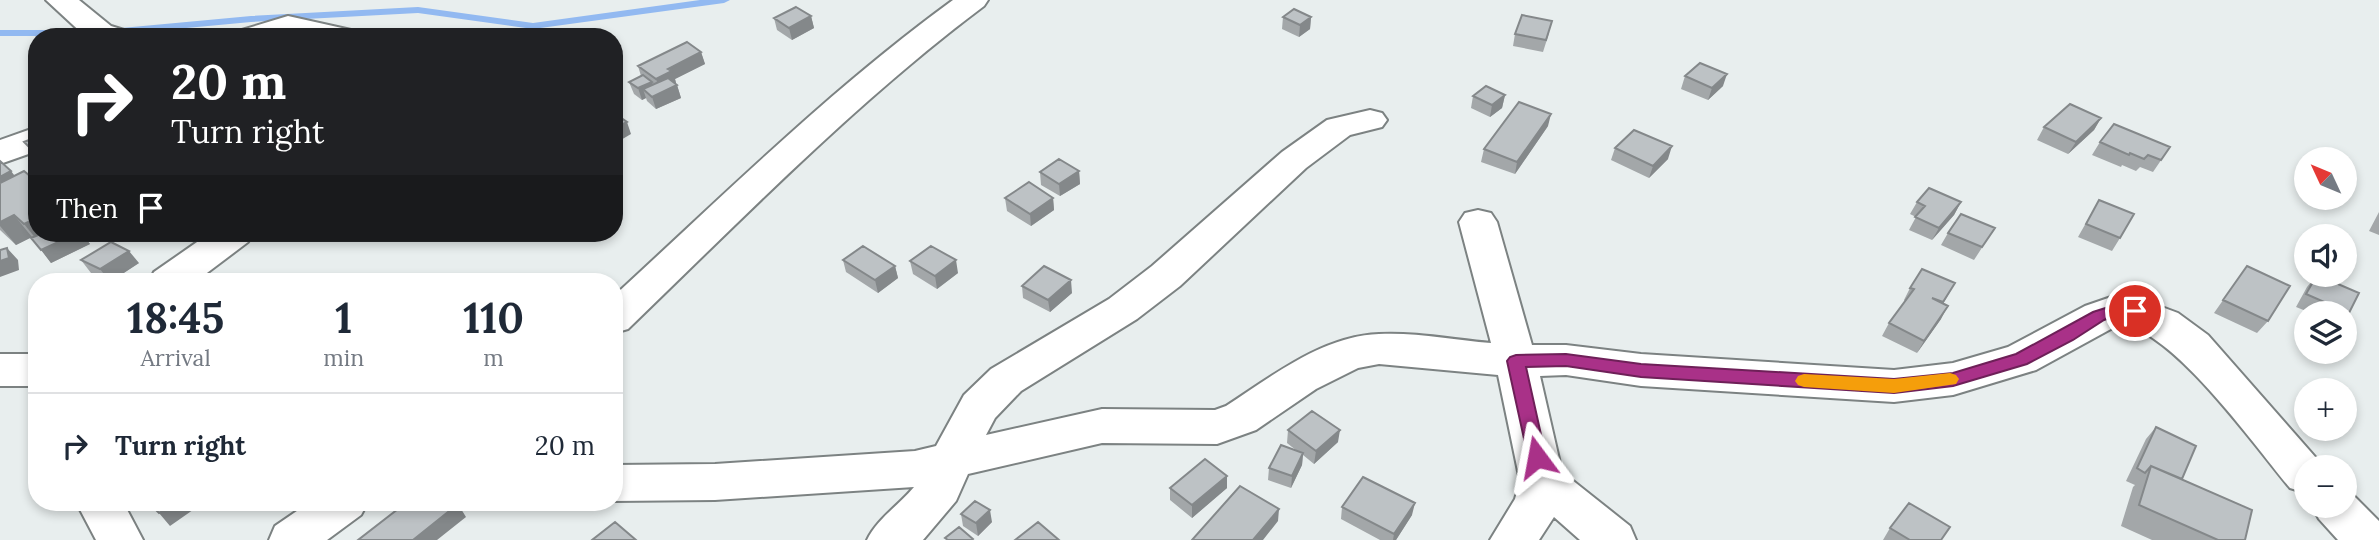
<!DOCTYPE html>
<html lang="en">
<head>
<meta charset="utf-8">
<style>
  :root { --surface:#fff; --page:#f6f6f7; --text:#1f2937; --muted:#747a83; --line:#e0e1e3 }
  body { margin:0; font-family:Lora,serif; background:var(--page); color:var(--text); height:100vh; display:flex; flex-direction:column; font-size:26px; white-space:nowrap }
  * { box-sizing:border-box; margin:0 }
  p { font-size:23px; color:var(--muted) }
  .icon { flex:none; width:38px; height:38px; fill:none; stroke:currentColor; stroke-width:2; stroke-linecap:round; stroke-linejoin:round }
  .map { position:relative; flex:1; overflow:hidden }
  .drawer { position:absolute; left:28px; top:273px; width:595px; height:238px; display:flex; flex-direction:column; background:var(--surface); border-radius:28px; box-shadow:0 4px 10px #0003 }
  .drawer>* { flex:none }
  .hud { position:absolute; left:28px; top:28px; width:595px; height:214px; border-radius:28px; box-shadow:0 4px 10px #0003; background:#202124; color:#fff; overflow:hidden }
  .needle { width:46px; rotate:314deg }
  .controls { position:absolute; left:2294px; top:147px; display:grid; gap:14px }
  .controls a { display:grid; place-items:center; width:63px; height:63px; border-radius:50%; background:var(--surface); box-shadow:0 4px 10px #0003; font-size:35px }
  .pin { position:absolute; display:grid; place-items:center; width:60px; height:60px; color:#fff; margin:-30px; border:4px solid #fff; border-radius:50%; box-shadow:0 2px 7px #0007 }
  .me { position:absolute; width:77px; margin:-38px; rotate:347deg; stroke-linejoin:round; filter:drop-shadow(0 0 5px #0008) }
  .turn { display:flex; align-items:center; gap:24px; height:147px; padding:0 28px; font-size:32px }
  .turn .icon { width:91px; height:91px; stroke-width:2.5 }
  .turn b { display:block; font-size:49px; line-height:60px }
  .then { display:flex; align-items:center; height:66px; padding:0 28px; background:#0003; gap:14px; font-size:26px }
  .eta { display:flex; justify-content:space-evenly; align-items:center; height:119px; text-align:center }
  .eta b { font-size:42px; font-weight:700; line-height:49px }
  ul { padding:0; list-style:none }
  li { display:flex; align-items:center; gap:21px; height:105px; padding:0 28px; border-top:2px solid var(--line) }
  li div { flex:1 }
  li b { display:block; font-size:26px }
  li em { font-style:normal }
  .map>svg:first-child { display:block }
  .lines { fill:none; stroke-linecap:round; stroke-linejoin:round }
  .stream { fill:#92b9f1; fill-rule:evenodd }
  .minor-casing { stroke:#7c8282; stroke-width:4 }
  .minor { fill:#fff; fill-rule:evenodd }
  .wall { fill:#a3a7a9 }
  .shaded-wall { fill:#84888a }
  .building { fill:#bdc2c5; stroke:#84888a; stroke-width:2 }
  .route { fill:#a93188; stroke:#6e2058; stroke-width:2 }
  .slow { fill:#f59e0b }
</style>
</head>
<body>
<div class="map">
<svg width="2379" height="540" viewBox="0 0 2379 540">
  <rect width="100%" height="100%" fill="#e8eeee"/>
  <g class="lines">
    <path class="stream" d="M700,0h30l-6,3 -191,26 -115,-16 -167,9 -151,14h-100v-6h100l151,-14 167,-9 115,16z"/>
    <defs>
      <path id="minor" d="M46,0h33l32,26 13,4 5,7h-43z
        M953,0h35l-4,6c-128,96 -241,212 -356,323l-14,4v-37c111,-102 218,-208 339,-296z
        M288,16l63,14 5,7h-119l5,-7z
        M1370,110l12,3 5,7 -5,7 -32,8 -44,33 -126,118 -43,33 -116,72 -26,27 -9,17 116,-26 113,1 11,-4c45,-29 96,-70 153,-72 36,-2 76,6 112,9l-32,-121 6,-9 13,-3 13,3 6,9 35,123h34l75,9 253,16 59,-7 55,-16 77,-41 32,-11 18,2 43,16 30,22 116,132h-18v26l-16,-5c-36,-43 -117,-158 -170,-164l-84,46 -83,25 -59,7 -253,-16 -75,-11 -26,1 22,96 68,54 6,14h-56l-26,-23 -15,23h-49l25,-41 5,-18 -22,-106 -119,-11 -21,4 -42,21 -60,41 -39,14 -115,-1 -134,31 -12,27 -33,39h-56c10,-21 32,-35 47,-53l-199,13 -101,1v-36l101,-1 200,-13 21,-5 28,-51 27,-26 118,-70 43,-33 130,-114 45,-32z
        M37,127v24l-37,13v-24z
        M210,233h44l-6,9 -53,40h-46l5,-10z
        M0,354h37v32h-37z
        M2345,491l6,2 28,28v19h-41l-19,-21 -7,-13h33z
        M76,502h47l20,38h-47z
        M310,502h58l-7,13 -34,25h-58l6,-14z"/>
    </defs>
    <use href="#minor" class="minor-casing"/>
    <use href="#minor" class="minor"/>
  </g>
  <path class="wall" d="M811,16l3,12 -22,12 -15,-10 -3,-12z
    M1283,17h28l-1,12 -11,8 -17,-8z
    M1549,33l-6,19 -30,-6 2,-12z
    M701,52l4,12 -30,15 1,4 -1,1 2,1 4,13 -25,11 -9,-8 -1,-3 -4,2 -8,-6 -5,-12 12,-6 -3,-10z
    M1685,76l38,10 -15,14 -27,-11z
    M1505,95l-3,13 -12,9 -19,-9 2,-12z
    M2101,118l-7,12 -26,24 -31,-14 7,-13z
    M1548,126l-33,48 -34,-12 3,-13z
    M2100,142l70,5 -17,25 -13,-5 -4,4 -14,-6 -1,2 -29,-12z
    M1615,148l53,11 -19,19 -38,-18z
    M0,161l37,72h44l9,11 -39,19 -19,-26 -16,8 -16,-15z
    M1079,171l1,13 -20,12 -19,-11 -1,-13z
    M1005,198h48l1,12 -23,16 -24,-15z
    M2099,200l21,38 -8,13 -34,-14z
    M1917,202h44l-7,13 -22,25 -23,-10 7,-13 -6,-3z
    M2379,212v23l-10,-4z
    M1948,233l39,7 -13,20 -33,-15z
    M81,260l58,3 -29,19 -19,-9z
    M843,260l52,6 3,12 -20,15 -32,-21z
    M910,261l48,12 -21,16 -24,-15z
    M2247,266l21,55 -11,12 -43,-20z
    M2317,275l32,38 -4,4v-4h-34l-15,-6 11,-20z
    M1955,283l-12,21 -2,15 -24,34 -35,-17 7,-13 16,-22 -1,-1 6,-12z
    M1022,286l50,7 -22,19 -27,-14z
    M2156,427l26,52 63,61h-93l-31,-14 12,-39 2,-2 -9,-4 20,-42z
    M1288,430l50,12 -24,22 -11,-9 -1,10 -11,23 -23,-8 1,-12 28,-17 -10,-8z
    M1227,476v12l-35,30 -22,-18v-12z
    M1342,507l70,8 -16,25h-16l-39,-21z
    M961,514l31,8 -14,14 -15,-10z
    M1890,528l51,12h-58z"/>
  <path class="shaded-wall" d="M811,16l3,12 -22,12 -3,-12z
    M1311,17l-1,12 -11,8 1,-12z
    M701,52l4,12 -30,15 1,4 -16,8 -4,-12 12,-10z
    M1727,74l-4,12 -15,14 4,-12z
    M652,82l4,12 -13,-5 3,9 -4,2 -4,-12z
    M677,85l4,13 -25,11 -4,-12z
    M1505,95l-3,13 -12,9 2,-12z
    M1551,114l-3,12 -33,48 2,-12z
    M2101,118l-7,12 -26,24 8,-12z
    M627,122l4,12 -17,10v-15z
    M1672,146l-4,13 -19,19 4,-12z
    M11,171l10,13 -21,10v-17z
    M1079,171l1,13 -20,12 -1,-12z
    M1053,198l1,12 -23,16 -1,-12z
    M1961,202l-7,13 -22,25 7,-12z
    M14,215l18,22 -16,8 -16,-19v-4z
    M37,218v15h31l-26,13 -18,-22z
    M78,233h3l9,11 -39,19 -10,-13z
    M7,248l11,12 1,10 -19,7v-16z
    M129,251l10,12 -29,19 -10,-13z
    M956,260l2,13 -21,16 -2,-13z
    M895,266l3,12 -20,15 -3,-13z
    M1071,280l1,13 -22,19 -2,-12z
    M1948,306l-7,13 -24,34 7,-12z
    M1340,430l-2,12 -24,22 2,-13z
    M1303,453l-1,12 -11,23 1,-12z
    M1227,476v12l-35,30v-13z
    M176,502h21l3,3 -30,21 -11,-13z
    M1415,503l-3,12 -16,25h-3l1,-6z
    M458,504l8,13 -29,23h-24z
    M1279,509l-1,12 -15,19h-10z
    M990,510l2,12 -14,14 -2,-13z"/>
  <path class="building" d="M796,7l15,9 -22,12 -15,-10z
    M1294,9l17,8 -11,8 -17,-8z
    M1522,15l30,6 -6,19 -31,-6z
    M687,42l14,10 -33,17 4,2 -16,8 -18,-13z
    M1700,63l27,11 -15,14 -27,-12z
    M643,75l9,7 -14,6 -9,-6z
    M668,78l9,7 -25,12 -9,-8z
    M1486,86l19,9 -13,10 -19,-9z
    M1519,102l32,12 -34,48 -33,-13z
    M2070,104l31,14 -25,24 -32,-15z
    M614,113l13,9 -13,7z
    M2114,124l56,23 -9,13 -13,-5 -4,4 -14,-6 -1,2 -29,-13z
    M1634,130l38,16 -19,20 -38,-18z
    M37,137v15l-2,1 -11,-11z
    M1059,159l20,12 -20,13 -19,-12z
    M0,161l11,10 -11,6z
    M24,171l13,11v36l-13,6 -10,-9 -14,7v-39z
    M1029,182l24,16 -23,16 -25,-16z
    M1929,188l32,14 -22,26 -24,-11 10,-11 -8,-4z
    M2099,200l35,14 -14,24 -34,-14z
    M1961,214l34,14 -13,19 -34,-14z
    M43,233h35l-37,17 -10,-12z
    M111,242l18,9 -29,18 -19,-9z
    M863,246l32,20 -20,14 -32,-20z
    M931,246l25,14 -21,16 -25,-15z
    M7,248l2,10 -9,3v-11z
    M1044,266l27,14 -23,20 -26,-14z
    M2247,266l43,20 -22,35 -45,-21z
    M1922,269l33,14 -12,19 -11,-4 16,8 -24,35 -35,-18 25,-34 -4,-1z
    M2317,275l42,18 -10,20 -43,-19z
    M1312,411l28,19 -24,21 -28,-21z
    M2156,427l40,19 -14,33 -31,-13 -6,7 -8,-5z
    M1281,445l22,8 -11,23 -23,-8z
    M1205,459l22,17 -35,29 -22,-17z
    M2151,466l101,44 -7,30h-27l-79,-35z
    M1363,477l52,26 -21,31 -52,-27z
    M1240,486l39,23 -26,31h-61z
    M975,501l15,9 -14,13 -15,-9z
    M148,502h28l-17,11z
    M407,502h48l3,2 -45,36h-55z
    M1909,503l41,24 -9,13h-31l-20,-12z
    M615,522l21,18h-44z
    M1038,522l21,18h-44z
    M959,527l14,12 -1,1h-24l-3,-2z"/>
  <path class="route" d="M2118,304l17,1 8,6 -8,6 -17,-2 -14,5 -31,20 -46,24 -74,22 -59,7 -253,-16 -75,-11 -40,1 20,90 -3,5 -6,2 -6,-2 -3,-5 -21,-96 3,-4 6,-2 50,-1 75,10 253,15 59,-6 63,-19 77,-42z"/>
  <path class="slow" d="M1950,373l6,2 3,4 -3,5 -62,9 -90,-6 -6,-2 -3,-4 3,-5 6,-2 90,5z"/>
</svg>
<div class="controls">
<a><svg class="needle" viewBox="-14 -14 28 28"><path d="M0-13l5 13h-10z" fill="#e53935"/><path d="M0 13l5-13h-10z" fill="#747a83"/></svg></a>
<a><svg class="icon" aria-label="sound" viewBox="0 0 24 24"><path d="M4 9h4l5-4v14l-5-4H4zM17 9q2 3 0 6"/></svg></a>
<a><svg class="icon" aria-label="layers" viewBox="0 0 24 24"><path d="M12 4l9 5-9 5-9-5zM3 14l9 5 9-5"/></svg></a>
<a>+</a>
<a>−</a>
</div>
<div class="pin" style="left:2135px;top:311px;background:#d93025"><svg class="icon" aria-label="arrive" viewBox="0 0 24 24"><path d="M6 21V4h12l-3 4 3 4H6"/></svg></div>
<svg class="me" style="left:1537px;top:457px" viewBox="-20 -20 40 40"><path d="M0-17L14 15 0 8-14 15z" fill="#a93188" stroke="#fff" stroke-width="4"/></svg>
<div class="hud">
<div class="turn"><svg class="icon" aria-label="right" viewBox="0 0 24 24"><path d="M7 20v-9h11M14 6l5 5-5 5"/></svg><div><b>20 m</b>Turn right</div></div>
<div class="then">Then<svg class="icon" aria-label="arrive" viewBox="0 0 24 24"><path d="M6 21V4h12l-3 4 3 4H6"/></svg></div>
</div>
<section class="drawer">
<div class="eta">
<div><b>18:45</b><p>Arrival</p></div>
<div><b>1</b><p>min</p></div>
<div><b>110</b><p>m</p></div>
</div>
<ul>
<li><svg class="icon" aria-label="right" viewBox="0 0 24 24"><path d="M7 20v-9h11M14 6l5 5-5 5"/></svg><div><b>Turn right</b></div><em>20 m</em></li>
</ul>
</section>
</div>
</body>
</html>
